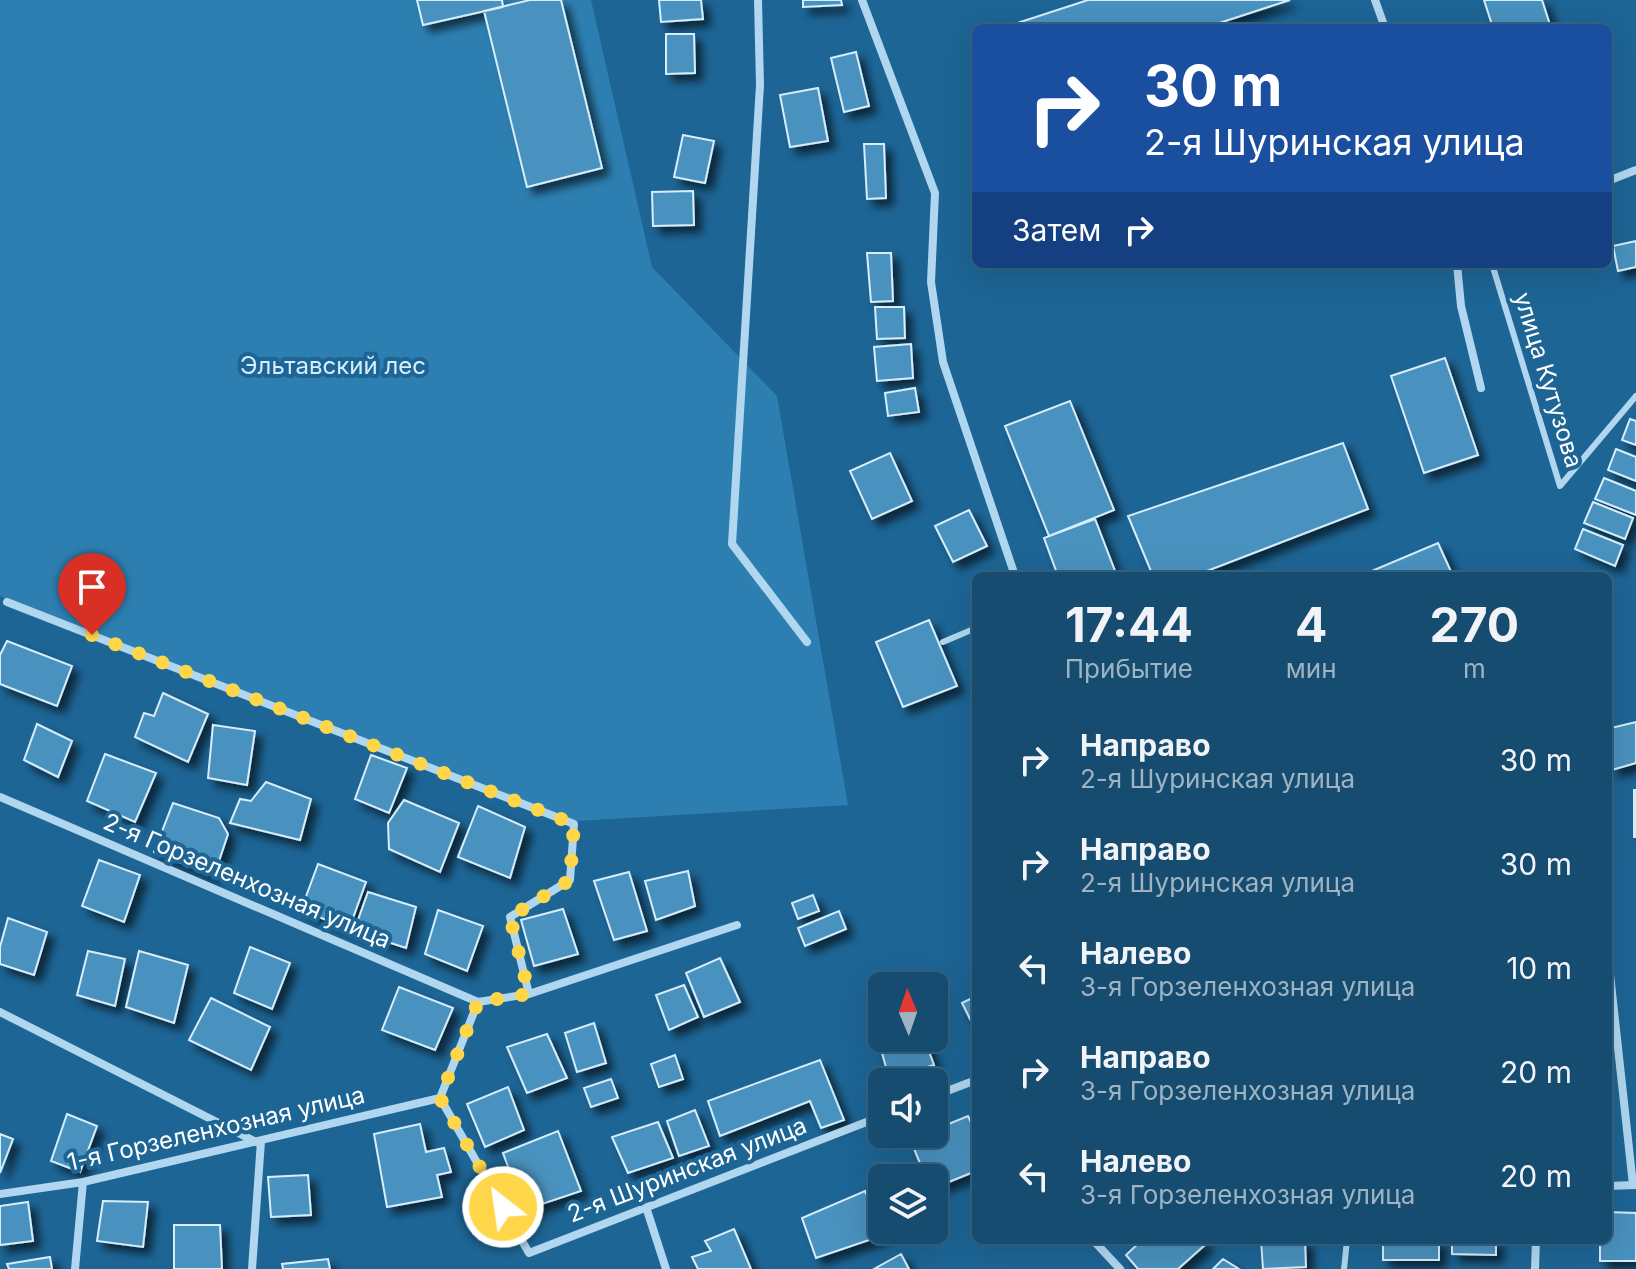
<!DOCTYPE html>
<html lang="ru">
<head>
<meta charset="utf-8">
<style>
  :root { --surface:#164c70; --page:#235678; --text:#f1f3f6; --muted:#9eb4c3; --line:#356383 }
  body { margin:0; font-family:Inter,sans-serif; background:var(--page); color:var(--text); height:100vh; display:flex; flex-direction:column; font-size:30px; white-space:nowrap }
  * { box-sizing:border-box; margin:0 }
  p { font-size:26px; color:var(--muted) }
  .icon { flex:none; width:44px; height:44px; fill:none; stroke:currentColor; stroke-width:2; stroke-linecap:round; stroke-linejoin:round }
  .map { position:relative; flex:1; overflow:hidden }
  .sheet { position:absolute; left:972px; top:572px; width:640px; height:672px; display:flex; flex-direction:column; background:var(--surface); border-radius:12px; box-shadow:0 8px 32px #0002,0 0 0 2px var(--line) }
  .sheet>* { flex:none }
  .hud { position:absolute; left:972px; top:24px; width:640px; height:244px; border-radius:12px; box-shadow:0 8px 32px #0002,0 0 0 2px var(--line); background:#1a4fa0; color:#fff; overflow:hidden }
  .needle { width:52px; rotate:358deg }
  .fabs { position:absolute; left:868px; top:972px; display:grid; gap:16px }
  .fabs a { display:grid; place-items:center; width:80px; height:80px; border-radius:12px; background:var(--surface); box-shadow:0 8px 32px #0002,0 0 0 2px var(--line); font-size:40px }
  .pin { position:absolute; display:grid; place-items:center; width:68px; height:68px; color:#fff; margin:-82px -34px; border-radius:50% 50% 50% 0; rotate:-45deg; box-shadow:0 0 8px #0007 }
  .pin .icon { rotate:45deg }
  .me { position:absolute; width:88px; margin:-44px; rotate:330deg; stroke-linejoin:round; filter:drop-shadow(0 0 6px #0008) }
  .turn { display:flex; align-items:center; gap:28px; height:168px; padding:0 40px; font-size:36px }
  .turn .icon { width:104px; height:104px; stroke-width:2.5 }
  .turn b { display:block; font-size:56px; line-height:68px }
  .then { display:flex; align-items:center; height:76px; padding:0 40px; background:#0003; gap:16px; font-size:30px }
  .eta { display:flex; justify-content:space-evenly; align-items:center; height:136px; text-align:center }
  .eta b { font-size:48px; font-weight:700; line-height:56px }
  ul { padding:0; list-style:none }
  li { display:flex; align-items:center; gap:24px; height:104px; padding:0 40px }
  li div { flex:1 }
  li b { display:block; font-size:30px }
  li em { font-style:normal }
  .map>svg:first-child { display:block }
  .green { fill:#2d7fb1 }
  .building { fill:#4a91be; stroke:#d6edfb; stroke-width:2; filter:url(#shadow) }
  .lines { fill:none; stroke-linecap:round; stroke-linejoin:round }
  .lane { stroke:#b0d7ef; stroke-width:6 }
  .street { stroke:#b0d7ef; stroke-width:8 }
  .route { stroke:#ffd54a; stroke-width:14; stroke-dasharray:0 25.2 }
  .labels { text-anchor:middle; stroke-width:8; stroke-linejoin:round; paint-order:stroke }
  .park-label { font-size:24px; fill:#d6edfb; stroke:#1d6595 }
  .street-label { font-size:24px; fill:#fff; stroke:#1d6595 }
</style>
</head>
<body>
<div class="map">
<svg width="1636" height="1269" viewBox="0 0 1636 1269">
  <defs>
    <filter id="shadow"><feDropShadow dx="7" dy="7" stdDeviation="4" flood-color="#0009"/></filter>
  </defs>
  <rect width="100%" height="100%" fill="#1d6595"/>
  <path class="green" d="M0,0h591l61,267 125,129 71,409 -272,16 -576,-225z"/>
  <path class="building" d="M417,0h85l1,7 -80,18z
    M530,0h31l41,168 -75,19 -43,-176z
    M659,0h42l2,19 -42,3z
    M803,0h38l1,5 -39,2z
    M1088,0h202l-86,28h-202z
    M1484,0h58l9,28h-58z
    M666,34h28l1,39 -29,1z
    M856,52l13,54 -25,6 -13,-54z
    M818,88l10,53 -38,6 -10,-52z
    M683,135l31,6 -9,42 -31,-6z
    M864,144h20l2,54 -19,1z
    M693,191l1,34 -41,1 -1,-34z
    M1636,241v26l-18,4 -5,-25z
    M867,253h24l2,48 -22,1z
    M875,307h29l1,31 -28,1z
    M911,344l2,34 -36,3 -3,-34z
    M1445,358l33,97 -54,18 -33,-97z
    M915,388l4,24 -31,4 -3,-23z
    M1070,401l44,109 -65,26 -44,-110z
    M1630,419l6,2v24l-14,-5z
    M1343,443l25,66 -174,67h-41l-25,-60z
    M1616,449l20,8v24l-28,-11z
    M890,453l22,48 -40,18 -22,-48z
    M1604,478l32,13v24l-41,-16z
    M1593,502l40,16 -8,21 -41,-16z
    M969,510l18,36 -34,16 -18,-36z
    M1095,519l22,57h-59l-14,-38z
    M1583,529l40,16 -8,21 -40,-17z
    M1438,543l15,33h-93z
    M929,620l28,66 -54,21 -27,-65z
    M7,641l65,25 -15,40 -57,-22v-29z
    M163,693l45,21 -20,48 -53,-25 9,-24 10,3z
    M1636,722v41l-24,7 -1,-42z
    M37,724l35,17 -14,36 -34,-17z
    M213,725l42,6 -8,54 -39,-7z
    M105,754l51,19 -21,49 -48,-21z
    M371,755l36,13 -18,45 -34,-14z
    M266,782l45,17 -11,41 -70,-17 10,-24 11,2z
    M1634,790h2v47h-2z
    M404,800l55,23 -19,49 -51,-23 -1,-26z
    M173,803l46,15 9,16 -14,42 -60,-24z
    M478,806l47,21 -15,51 -52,-21z
    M99,860l41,15 -16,47 -42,-16z
    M318,864l48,18 -17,47 -48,-19z
    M688,871l7,35 -39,14 -11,-39z
    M629,872l18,59 -33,9 -20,-59z
    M368,892l48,15 -10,41 -52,-17z
    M813,895l6,16 -21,8 -6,-16z
    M563,909l15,45 -44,12 -13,-46z
    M438,910l45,16 -16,45 -42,-17z
    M839,911l7,18 -41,17 -7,-18z
    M8,918l39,14 -13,43 -34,-11v-17z
    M250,947l40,16 -18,46 -38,-16z
    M88,951l37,8 -10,47 -38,-11z
    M139,951l49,14 -14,58 -48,-16z
    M720,958l20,44 -36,15 -18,-44z
    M684,985l14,32 -29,13 -13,-35z
    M399,987l54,21 -18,42 -53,-20z
    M976,996v35l-14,-28z
    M211,998l59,29 -19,43 -62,-30z
    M594,1023l12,40 -29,9 -12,-39z
    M882,1026v12h42l10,27 -45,13 -14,-50z
    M547,1034l20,44 -40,15 -20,-46z
    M675,1055l8,24 -24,8 -8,-23z
    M820,1060l24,60 -23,8 -11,-27 -90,35 -12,-35z
    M611,1079l7,19 -27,9 -7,-19z
    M508,1087l16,43 -39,17 -18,-43z
    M695,1110l14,36 -30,10 -12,-35z
    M67,1114l30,12 -17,46 -29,-11z
    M968,1116l8,18v37l-42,17v-10h-8l-16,-39 13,-5h11v-4z
    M658,1122l15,36 -45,15 -16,-36z
    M420,1124l6,28 18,-4 7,24 -14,3 5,22 -55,10 -13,-73z
    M558,1131l23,60 -57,19 -21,-57z
    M0,1134l13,5 -13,34z
    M308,1175l3,40 -40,2 -3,-40z
    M865,1191l19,44 -68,23 -14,-40z
    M103,1201l45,1 -5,45 -46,-6z
    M28,1202l5,39 -33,4v-39z
    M1608,1212l28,1v48h-36v-21h8z
    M174,1225h46l2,44h-48z
    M734,1229l17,40h-53l-6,-12 19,-6 -6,-10z
    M1142,1240h61l3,4 -28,25h-40l-12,-14z
    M1261,1240h44l1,27 -43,2z
    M1383,1240h56v20h-56z
    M1452,1240h44v15l-44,-1z
    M901,1254l8,15h-35z
    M50,1257l2,12h-43l-2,-5z
    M328,1259l2,10h-47l-1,-5z
    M1223,1259l16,10h-26z"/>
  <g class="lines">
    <path class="lane" d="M1492,264l68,222 76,-90
      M943,642l33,-14
      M1344,1269l3,-29"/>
    <path class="street" d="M758,0l2,85 -28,459 75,98
      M862,0l73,193 -4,89 12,80 72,214
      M1375,0l10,28
      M1608,181l28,-11
      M1457,264l4,42 20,82
      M7,602l567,222 -4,56 -60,37 19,77
      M0,797l478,205
      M737,925l-208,69 -51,8 -38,96 89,155 353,-137
      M1608,956l25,229
      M0,1012l256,130
      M934,1096l42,-16
      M1608,1186l27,-1
      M0,1194l83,-12 357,-84
      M646,1207l20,62
      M1093,1240l27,29
      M75,1269l8,-87
      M252,1269l9,-128
      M1535,1269l1,-29"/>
  </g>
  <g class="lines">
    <path class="route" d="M92,635l482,189 -4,56 -60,37 19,77 -51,8 -38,96 63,109"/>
  </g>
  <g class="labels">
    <g class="park-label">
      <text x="333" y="374">Эльтавский лес</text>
    </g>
    <g class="street-label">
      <text transform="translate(1548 380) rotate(73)" y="8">улица Кутузова</text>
      <text transform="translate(247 881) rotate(23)" y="8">2-я Горзеленхозная улица</text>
      <text transform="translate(216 1129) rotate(-13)" y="8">1-я Горзеленхозная улица</text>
      <text transform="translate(687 1170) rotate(-21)" y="8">2-я Шуринская улица</text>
    </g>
  </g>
</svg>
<div class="fabs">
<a><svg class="needle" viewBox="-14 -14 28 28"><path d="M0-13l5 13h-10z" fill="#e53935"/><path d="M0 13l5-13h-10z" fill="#9eb4c3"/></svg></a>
<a><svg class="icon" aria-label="sound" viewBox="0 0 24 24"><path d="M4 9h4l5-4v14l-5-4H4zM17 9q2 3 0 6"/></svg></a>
<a><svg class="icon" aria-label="layers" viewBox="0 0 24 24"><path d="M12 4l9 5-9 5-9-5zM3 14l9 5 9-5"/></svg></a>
</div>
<div class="pin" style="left:92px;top:635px;background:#d93025"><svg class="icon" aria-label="arrive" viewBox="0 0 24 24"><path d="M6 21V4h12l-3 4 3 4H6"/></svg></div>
<svg class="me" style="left:503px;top:1207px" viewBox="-20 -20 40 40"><circle r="17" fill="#ffd54a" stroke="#fff" stroke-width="3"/><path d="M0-11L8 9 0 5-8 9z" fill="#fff"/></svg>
<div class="hud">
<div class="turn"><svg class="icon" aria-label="right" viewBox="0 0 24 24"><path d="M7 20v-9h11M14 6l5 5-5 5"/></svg><div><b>30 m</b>2-я Шуринская улица</div></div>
<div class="then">Затем<svg class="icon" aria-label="right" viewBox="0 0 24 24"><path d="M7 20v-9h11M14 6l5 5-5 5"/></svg></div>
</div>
<section class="sheet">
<div class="eta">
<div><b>17:44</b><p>Прибытие</p></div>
<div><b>4</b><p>мин</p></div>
<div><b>270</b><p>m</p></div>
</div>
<ul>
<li><svg class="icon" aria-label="right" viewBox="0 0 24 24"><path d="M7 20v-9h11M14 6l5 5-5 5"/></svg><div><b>Направо</b><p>2-я Шуринская улица</p></div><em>30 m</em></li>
<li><svg class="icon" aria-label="right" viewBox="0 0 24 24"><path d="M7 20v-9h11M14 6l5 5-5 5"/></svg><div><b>Направо</b><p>2-я Шуринская улица</p></div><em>30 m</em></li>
<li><svg class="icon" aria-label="left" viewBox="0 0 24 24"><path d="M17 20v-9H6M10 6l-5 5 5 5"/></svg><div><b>Налево</b><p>3-я Горзеленхозная улица</p></div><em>10 m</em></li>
<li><svg class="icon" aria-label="right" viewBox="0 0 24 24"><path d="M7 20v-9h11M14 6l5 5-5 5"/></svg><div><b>Направо</b><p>3-я Горзеленхозная улица</p></div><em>20 m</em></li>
<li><svg class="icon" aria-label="left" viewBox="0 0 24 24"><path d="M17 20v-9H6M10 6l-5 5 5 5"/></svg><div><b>Налево</b><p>3-я Горзеленхозная улица</p></div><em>20 m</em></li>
</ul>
</section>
</div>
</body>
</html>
